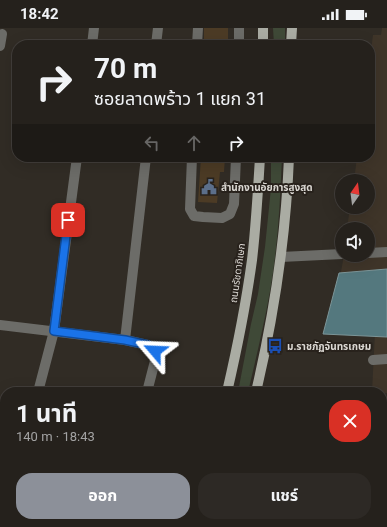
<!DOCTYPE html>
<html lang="th">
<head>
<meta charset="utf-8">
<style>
  :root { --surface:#25211c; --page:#2d2925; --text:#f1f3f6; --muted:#a3a3a3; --line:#423e3b; --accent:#8c9099 }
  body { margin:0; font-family:Roboto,"Noto Sans Thai",sans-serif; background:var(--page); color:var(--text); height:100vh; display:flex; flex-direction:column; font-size:15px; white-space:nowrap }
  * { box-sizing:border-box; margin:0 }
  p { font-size:13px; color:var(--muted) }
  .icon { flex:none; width:22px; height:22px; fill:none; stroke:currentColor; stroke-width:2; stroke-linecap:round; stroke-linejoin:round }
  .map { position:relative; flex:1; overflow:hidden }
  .sheet { position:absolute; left:0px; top:359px; width:387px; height:140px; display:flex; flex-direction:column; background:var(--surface); border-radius:16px 16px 0 0; box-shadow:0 4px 16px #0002,0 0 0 1px var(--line) }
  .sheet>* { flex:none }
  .top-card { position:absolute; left:12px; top:12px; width:363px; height:122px; border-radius:16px; box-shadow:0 4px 16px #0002,0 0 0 1px var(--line); background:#25211c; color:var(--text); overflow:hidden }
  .needle { width:26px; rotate:14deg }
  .buttons { position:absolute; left:335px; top:146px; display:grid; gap:8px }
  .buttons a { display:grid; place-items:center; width:40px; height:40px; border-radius:50%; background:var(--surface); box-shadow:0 4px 16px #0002,0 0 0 1px var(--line); font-size:20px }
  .pin { position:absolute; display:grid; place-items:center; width:34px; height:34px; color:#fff; margin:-17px; border-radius:8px; box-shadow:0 2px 6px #0006 }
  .me { position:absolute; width:44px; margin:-22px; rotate:296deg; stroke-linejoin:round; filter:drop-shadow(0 0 3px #0008) }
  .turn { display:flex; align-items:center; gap:14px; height:84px; padding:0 16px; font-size:18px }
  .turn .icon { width:52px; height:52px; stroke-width:2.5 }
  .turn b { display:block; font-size:28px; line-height:34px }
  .lanes { display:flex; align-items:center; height:38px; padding:0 16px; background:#0003; justify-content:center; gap:20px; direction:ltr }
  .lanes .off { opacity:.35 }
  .round { display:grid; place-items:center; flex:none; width:42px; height:42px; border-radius:16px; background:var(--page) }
  .summary { display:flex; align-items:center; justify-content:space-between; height:68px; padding:0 16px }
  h1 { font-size:24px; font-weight:700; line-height:30px }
  .button { display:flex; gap:8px; margin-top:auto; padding:8px 16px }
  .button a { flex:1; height:46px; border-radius:16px; background:var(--accent); color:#fff; font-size:16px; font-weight:700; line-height:46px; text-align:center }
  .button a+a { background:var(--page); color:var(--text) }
  .status { display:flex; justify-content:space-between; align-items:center; height:28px; padding:0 20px; background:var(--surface); direction:ltr }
  .status svg { height:11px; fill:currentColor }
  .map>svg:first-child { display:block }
  .built { fill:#3f3529 }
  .green { fill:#3f4937 }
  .water { fill:#54787e; stroke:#7c9598 }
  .building { fill:#4c3b25 }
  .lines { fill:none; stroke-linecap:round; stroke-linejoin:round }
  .minor { stroke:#6c6c68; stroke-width:10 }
  .major { stroke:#aaaca3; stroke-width:10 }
  .route-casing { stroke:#114b97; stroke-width:10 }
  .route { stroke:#1a73e8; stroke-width:7 }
  .labels { text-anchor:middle; stroke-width:4; stroke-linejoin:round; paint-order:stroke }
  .poi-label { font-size:10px; font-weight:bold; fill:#dbd8d3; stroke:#28221c; text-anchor:start }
  .street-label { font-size:10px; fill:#dbd8d3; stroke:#28221c }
</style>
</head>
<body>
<div class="status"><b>18:42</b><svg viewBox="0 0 49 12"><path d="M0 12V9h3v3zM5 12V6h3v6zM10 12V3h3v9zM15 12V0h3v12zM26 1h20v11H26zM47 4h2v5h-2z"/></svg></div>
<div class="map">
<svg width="387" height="499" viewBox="0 0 387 499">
  <rect width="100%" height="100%" fill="#312c25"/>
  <path class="built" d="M382,0h5v365l-5,1v-2h-10l3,-60 -44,-5 13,-72h24v-26h-21l3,-22h18v-26h-14l3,-24h13v-99l3,-23h8z"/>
  <path class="green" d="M273,0h12v17h-11z
    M271,129h11c-2,45 -4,90 -12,134 -6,34 -14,67 -22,101h-10l13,-68 7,-30 7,-47 6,-59z"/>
  <path class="water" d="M387,241v68l-64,-3 16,-61z"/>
  <path class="building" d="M204,0h24v17h-24z
    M201,129h24l-1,15h-4l-3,31 -19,-1z"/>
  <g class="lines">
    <path class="minor" d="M239,0v17
      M92,17l2,-17
      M156,17l2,-17
      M197,17l1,-17
      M0,18l2,-12
      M192,129l-2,52 4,7 9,1 19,1 8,-4 4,-10 2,-47
      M368,225l19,-1
      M281,229l61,-3
      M0,297l125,15 23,5 7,6 1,6 -9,35
      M125,312l21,-183
      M373,332l14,-1
      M38,364l16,-61 23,-174
      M0,385h5
      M0,462h5
      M0,492l5,-17
      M325,494l4,5
      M45,499l1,-5
      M132,499l2,-5"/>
    <path class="major" d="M263,17v-17
      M291,17l1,-17
      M227,364c10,-43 19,-88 25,-132 4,-34 6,-69 8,-103
      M256,364c18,-77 30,-156 33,-235
      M189,499l2,-5
      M219,499l2,-5"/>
  </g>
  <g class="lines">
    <defs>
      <path id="route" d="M68,192l-14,111 71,9 23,5 7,6"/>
    </defs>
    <use href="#route" class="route-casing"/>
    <use href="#route" class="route"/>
  </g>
  <defs>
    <symbol id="civic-bare" viewBox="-9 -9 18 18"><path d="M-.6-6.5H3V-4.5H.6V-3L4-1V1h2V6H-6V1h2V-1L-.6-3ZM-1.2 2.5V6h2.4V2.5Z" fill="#5c6f8a" stroke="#28221c" stroke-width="2.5" paint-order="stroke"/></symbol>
    <symbol id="bus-bare" viewBox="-9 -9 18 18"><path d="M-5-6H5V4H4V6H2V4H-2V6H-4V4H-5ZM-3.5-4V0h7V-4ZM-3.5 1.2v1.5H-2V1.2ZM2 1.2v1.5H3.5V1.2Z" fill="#1a4fb4" stroke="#28221c" stroke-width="2.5" paint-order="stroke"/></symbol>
  </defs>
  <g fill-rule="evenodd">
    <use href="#civic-bare" x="198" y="148" width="22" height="22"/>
    <use href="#bus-bare" x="264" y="307" width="22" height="22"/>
  </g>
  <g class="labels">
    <g class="poi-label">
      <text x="221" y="163">สำนักงานอัยการสูงสุด</text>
      <text x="287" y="322">ม.ราชภัฏจันทรเกษม</text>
    </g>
    <g class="street-label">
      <text transform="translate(237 245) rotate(-82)" y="4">ถนนรัชดาภิเษก</text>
    </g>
  </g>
</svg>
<div class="buttons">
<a><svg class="needle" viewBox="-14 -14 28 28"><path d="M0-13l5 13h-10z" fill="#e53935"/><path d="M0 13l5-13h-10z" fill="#a3a3a3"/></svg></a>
<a><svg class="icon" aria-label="sound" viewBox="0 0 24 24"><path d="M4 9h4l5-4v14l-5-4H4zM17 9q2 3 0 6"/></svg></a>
</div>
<div class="pin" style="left:68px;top:192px;background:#d93025"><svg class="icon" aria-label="arrive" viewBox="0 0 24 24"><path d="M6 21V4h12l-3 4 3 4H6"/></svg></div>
<svg class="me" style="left:155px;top:323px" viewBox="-20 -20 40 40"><path d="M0-17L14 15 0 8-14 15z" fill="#1a73e8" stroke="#fff" stroke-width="4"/></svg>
<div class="top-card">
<div class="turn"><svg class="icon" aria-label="right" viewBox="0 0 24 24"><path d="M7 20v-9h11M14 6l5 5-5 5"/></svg><div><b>70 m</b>ซอยลาดพร้าว 1 แยก 31</div></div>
<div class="lanes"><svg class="icon off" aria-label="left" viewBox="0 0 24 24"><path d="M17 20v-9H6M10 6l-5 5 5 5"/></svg><svg class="icon off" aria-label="ahead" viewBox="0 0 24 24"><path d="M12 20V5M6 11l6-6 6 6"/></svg><svg class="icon" aria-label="right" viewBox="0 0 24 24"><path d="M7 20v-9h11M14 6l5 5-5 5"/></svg></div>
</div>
<section class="sheet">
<div class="summary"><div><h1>1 นาที</h1><p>140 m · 18:43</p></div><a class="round" style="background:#d93025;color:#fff"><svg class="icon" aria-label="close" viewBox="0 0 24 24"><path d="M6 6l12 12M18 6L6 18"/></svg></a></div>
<div class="button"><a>ออก</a><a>แชร์</a></div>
</section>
</div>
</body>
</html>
